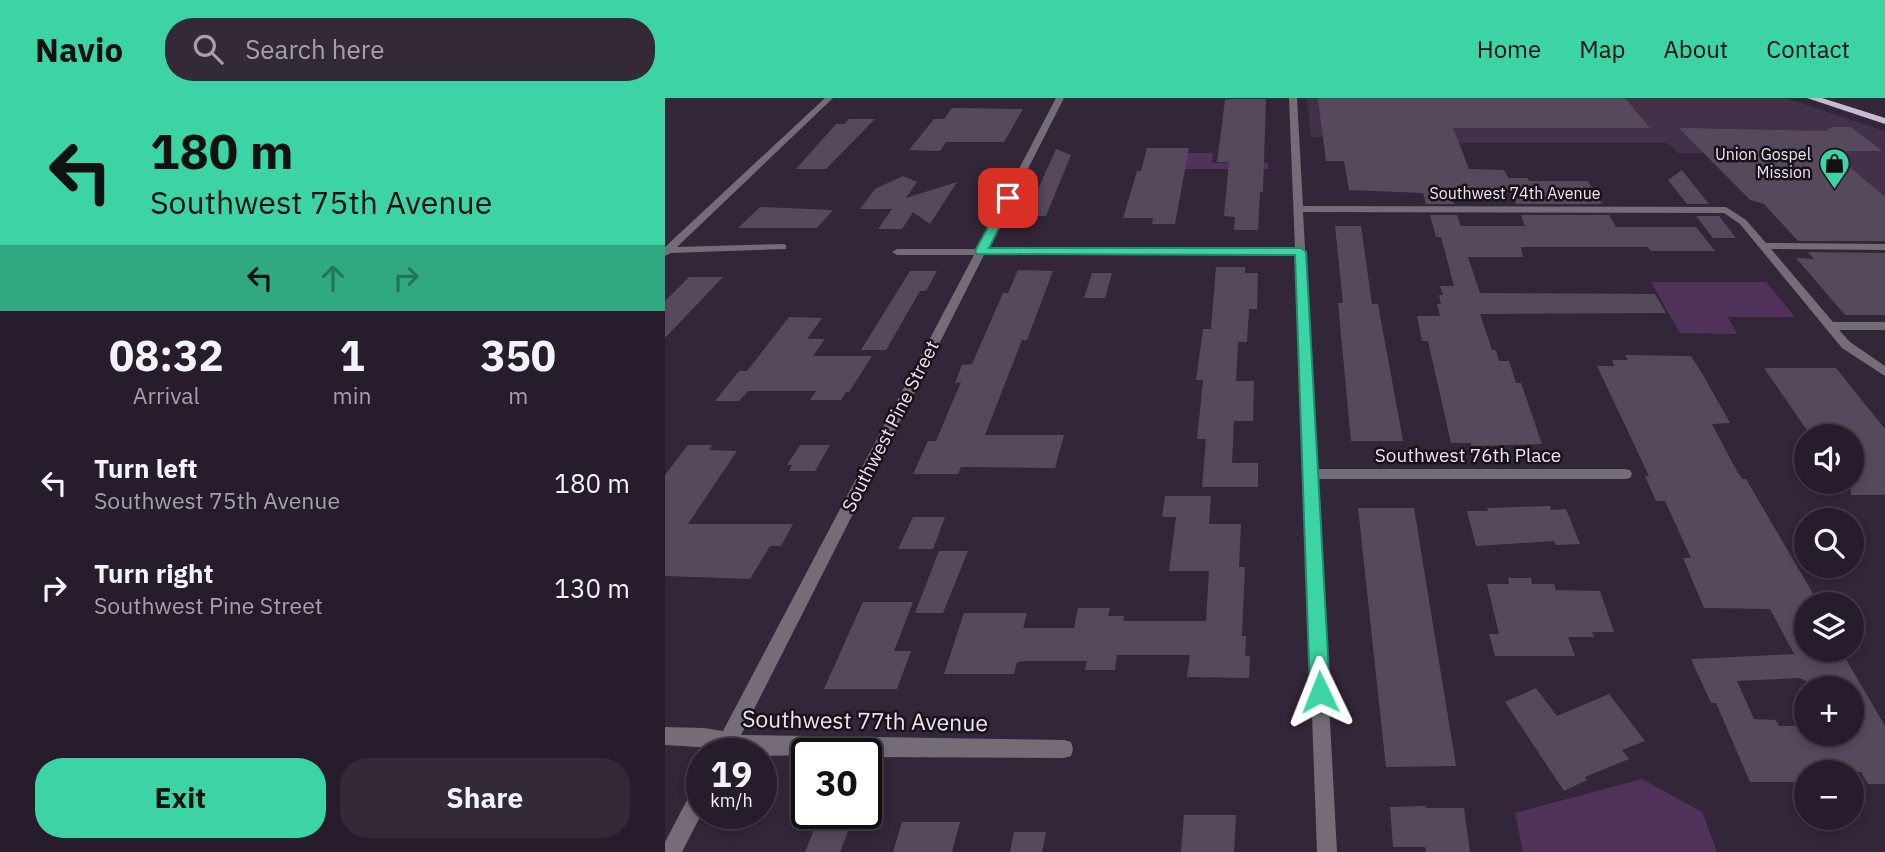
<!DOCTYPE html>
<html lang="en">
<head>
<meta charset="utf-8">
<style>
  :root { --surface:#271c2b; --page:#332937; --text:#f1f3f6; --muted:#a4a1a9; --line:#433a47; --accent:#3cd4a4 }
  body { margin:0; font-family:"IBM Plex Sans",sans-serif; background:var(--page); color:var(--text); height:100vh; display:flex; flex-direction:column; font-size:26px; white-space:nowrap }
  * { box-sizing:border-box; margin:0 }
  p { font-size:23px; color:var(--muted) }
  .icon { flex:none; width:38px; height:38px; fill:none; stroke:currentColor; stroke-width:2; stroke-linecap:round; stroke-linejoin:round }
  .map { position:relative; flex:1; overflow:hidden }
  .panel { display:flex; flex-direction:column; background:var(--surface); width:665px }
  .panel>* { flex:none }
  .hud { background:#3cd4a4; color:#111; overflow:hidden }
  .controls { position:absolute; left:1129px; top:326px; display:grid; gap:14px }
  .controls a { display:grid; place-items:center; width:70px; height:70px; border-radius:50%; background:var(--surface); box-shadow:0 4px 10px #0003,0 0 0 2px var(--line); font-size:35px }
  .speed { position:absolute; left:21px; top:640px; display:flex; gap:14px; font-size:35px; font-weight:700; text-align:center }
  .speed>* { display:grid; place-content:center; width:91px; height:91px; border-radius:50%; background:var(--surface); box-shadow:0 4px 10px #0003,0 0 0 2px var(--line); line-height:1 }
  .speed small { font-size:18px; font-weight:400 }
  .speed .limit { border:4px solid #111; border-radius:10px; background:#fff; color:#111 }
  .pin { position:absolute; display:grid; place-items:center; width:60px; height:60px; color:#fff; margin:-30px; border-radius:14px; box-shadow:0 4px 10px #0006 }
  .me { position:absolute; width:77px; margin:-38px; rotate:358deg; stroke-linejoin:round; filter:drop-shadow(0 0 5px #0008) }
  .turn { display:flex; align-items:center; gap:24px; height:147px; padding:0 35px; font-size:32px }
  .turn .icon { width:91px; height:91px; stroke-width:2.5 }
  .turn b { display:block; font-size:49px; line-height:60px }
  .lanes { display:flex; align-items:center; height:66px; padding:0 35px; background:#0003; justify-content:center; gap:35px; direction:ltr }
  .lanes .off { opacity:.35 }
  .eta { display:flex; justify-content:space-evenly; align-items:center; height:119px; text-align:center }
  .eta b { font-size:42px; font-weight:700; line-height:49px }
  .button { display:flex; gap:14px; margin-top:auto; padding:14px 35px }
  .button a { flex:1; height:80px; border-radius:28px; background:var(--accent); color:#111; font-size:28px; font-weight:700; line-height:80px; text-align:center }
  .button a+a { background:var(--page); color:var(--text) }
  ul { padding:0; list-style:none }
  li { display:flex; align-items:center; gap:21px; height:105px; padding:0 35px }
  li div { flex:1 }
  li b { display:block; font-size:26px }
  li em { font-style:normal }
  header { display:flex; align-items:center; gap:42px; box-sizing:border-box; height:98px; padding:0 35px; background:var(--accent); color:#111 }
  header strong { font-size:33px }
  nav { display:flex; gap:38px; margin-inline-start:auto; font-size:24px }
  .search { width:490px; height:63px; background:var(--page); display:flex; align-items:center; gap:18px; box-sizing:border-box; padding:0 24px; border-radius:28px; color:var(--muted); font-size:26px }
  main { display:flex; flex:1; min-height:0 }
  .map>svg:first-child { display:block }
  .built { fill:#423148 }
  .green { fill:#50325b }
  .building { fill:#57495c; fill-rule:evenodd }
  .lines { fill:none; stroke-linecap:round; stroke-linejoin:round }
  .minor { fill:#746d77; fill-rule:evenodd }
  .trunk { fill:#cabad0; fill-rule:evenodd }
  .route { fill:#3cd4a4; stroke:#278a6b; stroke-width:2 }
  .labels { text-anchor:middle; stroke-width:5; stroke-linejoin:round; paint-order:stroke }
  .far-poi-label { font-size:16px; fill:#ece3ef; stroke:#18121a; text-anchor:end }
  .far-street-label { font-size:16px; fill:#ece3ef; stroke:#18121a }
  .street-label { font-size:19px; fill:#ece3ef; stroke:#18121a }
  .near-street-label { font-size:23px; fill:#ece3ef; stroke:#18121a }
</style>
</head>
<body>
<header>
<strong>Navio</strong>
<div class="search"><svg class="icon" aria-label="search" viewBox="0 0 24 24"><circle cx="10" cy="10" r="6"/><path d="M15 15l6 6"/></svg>Search here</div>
<nav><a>Home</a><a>Map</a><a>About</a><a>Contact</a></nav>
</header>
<main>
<section class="panel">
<div class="hud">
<div class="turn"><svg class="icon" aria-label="left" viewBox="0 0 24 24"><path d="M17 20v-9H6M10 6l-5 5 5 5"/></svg><div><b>180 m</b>Southwest 75th Avenue</div></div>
<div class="lanes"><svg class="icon" aria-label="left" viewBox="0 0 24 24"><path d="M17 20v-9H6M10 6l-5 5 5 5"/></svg><svg class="icon off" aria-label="ahead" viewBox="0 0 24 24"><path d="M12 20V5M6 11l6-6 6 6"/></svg><svg class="icon off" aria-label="right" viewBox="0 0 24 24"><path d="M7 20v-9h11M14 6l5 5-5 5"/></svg></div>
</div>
<div class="eta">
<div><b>08:32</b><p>Arrival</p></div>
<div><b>1</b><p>min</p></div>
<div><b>350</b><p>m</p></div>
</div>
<ul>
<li><svg class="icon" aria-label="left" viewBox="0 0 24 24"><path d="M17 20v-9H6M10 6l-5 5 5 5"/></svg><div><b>Turn left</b><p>Southwest 75th Avenue</p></div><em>180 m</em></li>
<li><svg class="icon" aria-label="right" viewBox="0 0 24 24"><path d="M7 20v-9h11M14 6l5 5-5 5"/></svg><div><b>Turn right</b><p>Southwest Pine Street</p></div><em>130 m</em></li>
</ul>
<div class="button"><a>Exit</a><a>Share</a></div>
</section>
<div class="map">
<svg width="1220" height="754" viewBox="0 0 1220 754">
  <rect width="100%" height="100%" fill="#342639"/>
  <path class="built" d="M642,0h479l99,33v85l-145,-63h-62l-10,-10h-229l-52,-6h-76z"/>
  <path class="green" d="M520,55h28l-1,10h56v6h-86z
    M986,184h115l29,35h-67l9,17 -57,-1z
    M977,681l60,33 15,40h-194l-8,-39z"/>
  <path class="building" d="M653,0h307l25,30h-197l16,41 35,1 4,8h20l1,3h59l14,23h-86l-6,-14h-61l5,14h-28l-3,-11 -74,-3 -5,-29h-18z
    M565,1h36l-3,93h-3l-2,38h-24l1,-13 -11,-1 5,-54h-12l8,-62z
    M287,10l71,1 -19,33h-58l-6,9 -31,-1 25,-31h10z
    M184,21h26l-49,50h-30l40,-45h8z
    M1168,29h18l31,24h-51l54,46v44h-87l-34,-37 -14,-4 -71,-72 147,3z
    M482,50h42l-14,76h-23l1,-6h-30l14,-47h4z
    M391,51l15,6 -25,61h-20z
    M1017,72l27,34h-22l-19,-24z
    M238,78l14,6 -11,16 51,-16 -27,42 -17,-12 -11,17h-24l14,-20h-32l15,-20z
    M95,109l73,3 -16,18h-79z
    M765,117h27l4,11h64l-4,-11h88l7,12h80l19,24h-64l-3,-4h-127l2,10h-55l12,36 175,1 11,19 -186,1 12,36h4l3,11h10l7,22h5l21,61 -71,2v-3h-20l-23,-102h-6l-5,-25h23l-3,-12h4l-2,-9h4l-3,-9h14l-13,-49h-5z
    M1031,118h23l17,22h-23z
    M670,128h26l11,78h6l25,137h-52l-13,-138h5z
    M1143,154l77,1v62h-40l-49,-57 18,1z
    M551,169h29v6h13l-1,36h-8l-2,33h-9l-2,39h18l-1,40h-19l-2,42h26v24h-56l4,-48h-9l6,-59h-7l7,-51h8z
    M353,172l35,1 -26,69h-5l-37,95h79l-9,33 -94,-1 -3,7h-45l15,-33h8l25,-59 -6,1 7,-18 10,-1 31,-71h5z
    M245,173h27l-11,20h-6l-34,59h-25z
    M427,175h20l-7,25h-21z
    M24,179h34l-58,61v-37z
    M124,219l33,1 -15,21h18l-12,17h59l-23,36h-3l-5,8h-31l6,-9h-68l-9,10h-24l24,-30h8z
    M960,257l66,1 12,19 27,48 -18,1 21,40 9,15h4l73,125h-13v45h34l45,77v58h-17l-7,-12h-55v10h-56l-34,-79h-5l-20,-44 103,-5 -24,-45 -66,-1 -21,-50h8l-26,-57h-9l-11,-25h4l-52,-110h17l-2,-6h16zM1134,580l7,3 4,7h41v45h-45l-1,-7h-26l-3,-6 -22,-1 -17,-38z
    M1099,270h72l49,61v66h-34v-59h-40z
    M23,347h24l-3,5 28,1 -49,73h105l-12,22h-11l-20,33 -85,-3v-101z
    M135,347h30l-15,26h-26l3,-6h-5z
    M500,398h46l-2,28h32l-2,43h6l-3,69h4l-1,20h5l-1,22 -62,-1 3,-22h-73l-2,15h-30l2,-9h-62l-8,1 -3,12h-70l20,-61h63l-4,15h51l4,-20h32l-2,8h16l-1,5h83l3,-50h-40l7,-54h-14z
    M885,408l1,4 15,-1 14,35 -24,1 -2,-4 -78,5 -9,-35h21l-1,-3z
    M693,410h56l42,258 -70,1z
    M248,419h32l-12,32h-35z
    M274,453h29l-25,62h-28z
    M843,480h23l1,6h22l2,6 44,1 14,41h-22l2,5h-26l7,19h-80l-6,-22h10l-12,-50h22z
    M198,504h50l-19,49h17l-14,38h-73z
    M871,590l21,28 52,-22 36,47 -23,9 7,9 -44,18 2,3 -23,11 -59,-89z
    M761,708v2h38l6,44h-44l-1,-5h-32l-3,-40z
    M155,717l34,1 -14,36h-35z
    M519,717h52l-2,37h-53z
    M237,724h58l-8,30h-59z
    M349,734h32l-4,20h-32z"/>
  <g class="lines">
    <path class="minor" d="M160,0h8l-156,149 105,-3 4,1v4l-115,4 -6,3v-9z
      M391,0h8l-77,151h308l-6,-151h8l6,108 423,1 20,13 20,23 119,1v6l-114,-1 62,73h52v8h-46l11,12 35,24v10l-43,-28 -102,-124 -16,-11 -421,-1 14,257h308l5,1 2,4 -2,4 -5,1h-308l20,373h-20l-22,-597h-311l-243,480 323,5 7,2 2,7 -2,7 -7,2 -198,-1v-3l-105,2 -29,-4 -1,2h-19l2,-6 -49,-3v-18l39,1 19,3 251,-476h-77l-5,-3 5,-3h80z
      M37,684v31l-20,39h-17v-10l30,-57z"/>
    <path class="trunk" d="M1142,0h15l63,20v6z"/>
  </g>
  <path class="route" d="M340,98l9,2 -25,50h312l5,4 24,440 -3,7 -7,3 -7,-3 -3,-7 -15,-437 -318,-1 -2,-3z"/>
  <defs>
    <symbol id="shop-pin" viewBox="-11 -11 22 30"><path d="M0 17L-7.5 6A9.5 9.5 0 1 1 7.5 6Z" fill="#3cd4a4" stroke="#18121a"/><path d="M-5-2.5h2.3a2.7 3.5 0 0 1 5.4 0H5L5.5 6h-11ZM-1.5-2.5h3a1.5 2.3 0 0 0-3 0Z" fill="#111"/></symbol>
  </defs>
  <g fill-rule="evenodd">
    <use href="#shop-pin" x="1152" y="48" width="35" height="47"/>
  </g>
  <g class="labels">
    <g class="far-poi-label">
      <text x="1146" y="62">Union Gospel<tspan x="1146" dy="18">Mission</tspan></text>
    </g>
    <g class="far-street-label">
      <text x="850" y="101">Southwest 74th Avenue</text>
    </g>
    <g class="street-label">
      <text transform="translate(225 328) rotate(-63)" y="7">Southwest Pine Street</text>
      <text x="803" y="364">Southwest 76th Place</text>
    </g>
    <g class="near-street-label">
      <text transform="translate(200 623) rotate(1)" y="8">Southwest 77th Avenue</text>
    </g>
  </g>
</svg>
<div class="controls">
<a><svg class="icon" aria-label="sound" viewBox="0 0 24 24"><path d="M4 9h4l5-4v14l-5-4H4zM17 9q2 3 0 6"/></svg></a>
<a><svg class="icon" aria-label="search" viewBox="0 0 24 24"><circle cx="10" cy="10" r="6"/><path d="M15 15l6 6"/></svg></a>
<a><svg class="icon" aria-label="layers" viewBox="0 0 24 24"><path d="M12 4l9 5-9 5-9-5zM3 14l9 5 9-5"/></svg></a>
<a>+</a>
<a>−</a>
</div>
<div class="speed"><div>19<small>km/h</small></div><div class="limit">30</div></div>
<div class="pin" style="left:343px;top:100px;background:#d93025"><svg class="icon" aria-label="arrive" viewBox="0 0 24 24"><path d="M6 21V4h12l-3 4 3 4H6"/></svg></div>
<svg class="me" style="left:655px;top:594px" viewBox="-20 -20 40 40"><path d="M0-17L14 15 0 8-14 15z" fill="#3cd4a4" stroke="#fff" stroke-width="4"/></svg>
</div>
</main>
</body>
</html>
